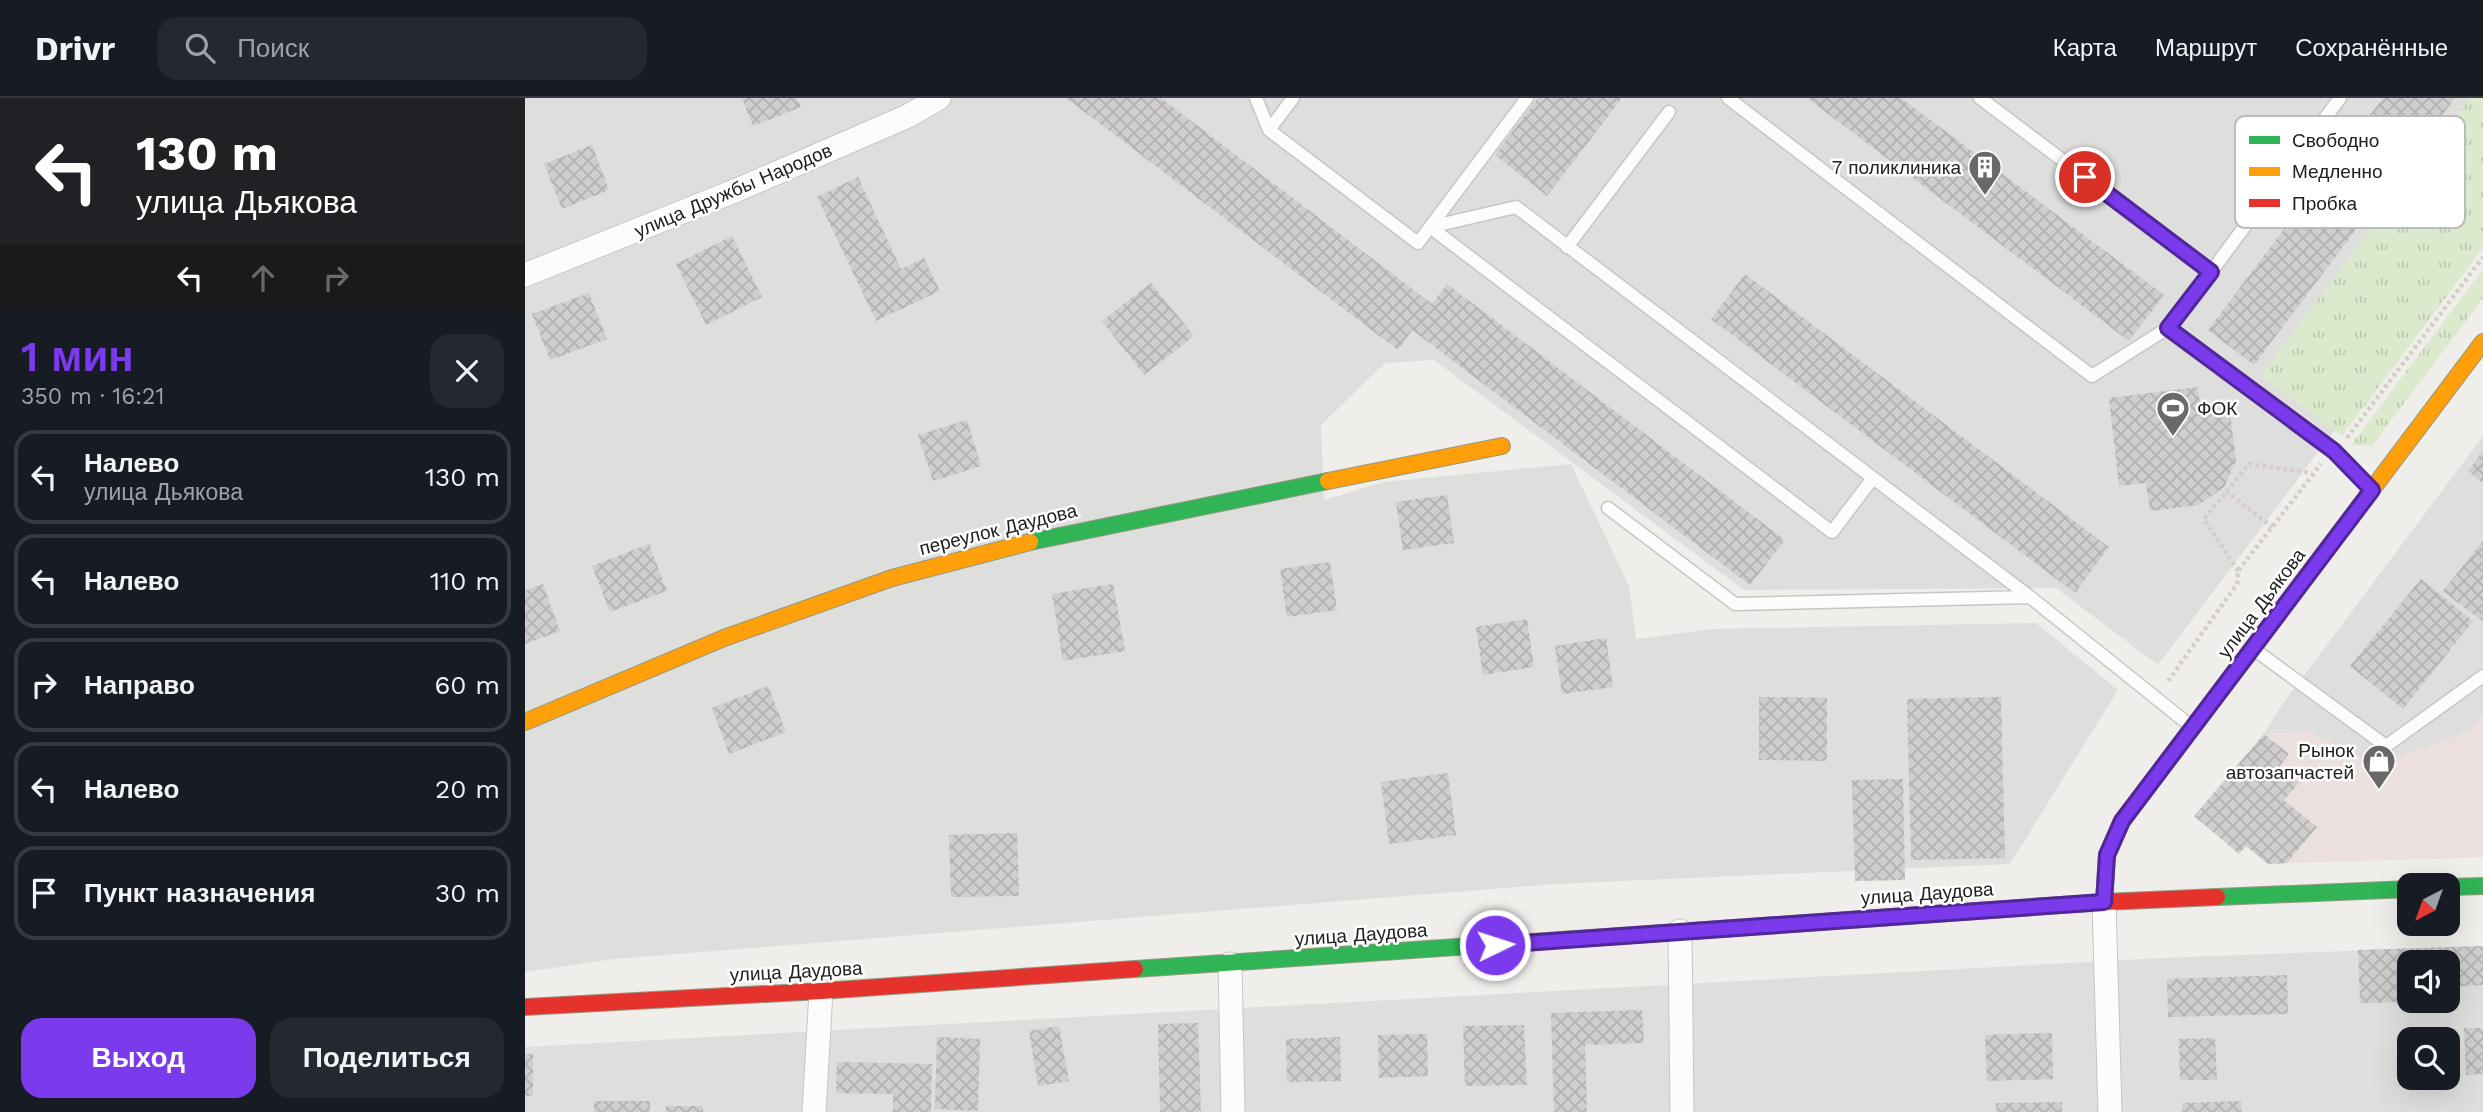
<!DOCTYPE html>
<html lang="ru">
<head>
<meta charset="utf-8">
<style>
  :root { --surface:#171b24; --page:#242831; --text:#f1f3f6; --muted:#9ea1a6; --line:#363941; --accent:#7c3aed }
  body { margin:0; font-family:"Work Sans",sans-serif; background:var(--page); color:var(--text); height:100vh; display:flex; flex-direction:column; font-size:26px; white-space:nowrap }
  * { box-sizing:border-box; margin:0 }
  p { font-size:23px; color:var(--muted) }
  .icon { flex:none; width:38px; height:38px; fill:none; stroke:currentColor; stroke-width:2; stroke-linecap:round; stroke-linejoin:round }
  .map { position:relative; flex:1; overflow:hidden }
  .drawer { display:flex; flex-direction:column; background:var(--surface); width:525px }
  .drawer>* { flex:none }
  .hud { background:#202124; color:#fff; overflow:hidden }
  .needle { width:46px; rotate:221deg }
  .tools { position:absolute; left:1872px; top:775px; display:grid; gap:14px }
  .tools a { display:grid; place-items:center; width:63px; height:63px; border-radius:14px; background:var(--surface); box-shadow:0 7px 28px #0002; font-size:35px }
  .pin { position:absolute; display:grid; place-items:center; width:60px; height:60px; color:#fff; margin:-30px; border:4px solid #fff; border-radius:50%; box-shadow:0 2px 7px #0007 }
  .me { position:absolute; width:77px; margin:-38px; rotate:86deg; stroke-linejoin:round; filter:drop-shadow(0 0 5px #0008) }
  .turn { display:flex; align-items:center; gap:24px; height:147px; padding:0 21px; font-size:32px }
  .turn .icon { width:91px; height:91px; stroke-width:2.5 }
  .turn b { display:block; font-size:49px; line-height:60px }
  .lanes { display:flex; align-items:center; height:66px; padding:0 21px; background:#0003; justify-content:center; gap:35px; direction:ltr }
  .lanes .off { opacity:.35 }
  .round { display:grid; place-items:center; flex:none; width:74px; height:74px; border-radius:21px; background:var(--page) }
  .summary { display:flex; align-items:center; justify-content:space-between; height:119px; padding:0 21px }
  h1 { font-size:42px; font-weight:600; line-height:52px; color:var(--accent) }
  .action { display:flex; gap:14px; margin-top:auto; padding:14px 21px }
  .action a { flex:1; height:80px; border-radius:21px; background:var(--accent); color:#fff; font-size:28px; font-weight:600; line-height:80px; text-align:center }
  .action a+a { background:var(--page); color:var(--text) }
  ul { padding:0; list-style:none }
  li { display:flex; align-items:center; gap:21px; height:94px; margin:0 14px 10px; padding:0 7px; border:4px solid var(--line); border-radius:21px }
  li div { flex:1 }
  li b { display:block; font-size:26px }
  li em { font-style:normal }
  header { display:flex; align-items:center; gap:42px; box-sizing:border-box; height:98px; padding:0 35px; background:var(--surface); border-bottom:2px solid var(--line) }
  header strong { font-size:33px }
  nav { display:flex; gap:38px; margin-inline-start:auto; font-size:24px }
  .search { width:490px; height:63px; background:var(--page); display:flex; align-items:center; gap:18px; box-sizing:border-box; padding:0 24px; border-radius:21px; color:var(--muted); font-size:26px }
  main { display:flex; flex:1; min-height:0 }
  .map>svg:first-child { display:block }
  .residential { fill:#dededc; fill-rule:evenodd }
  .commercial { fill:#ece0de }
  .grass { fill:url(#grass-tufts) }
  .building { fill:url(#building-cross-hatch) }
  .lines { fill:none; stroke-linecap:round; stroke-linejoin:round }
  .lane-casing { stroke:#c6c6c4; stroke-width:15 }
  .street-casing { stroke:#c6c6c4; stroke-width:25 }
  .fast-casing { stroke:#969983; stroke-width:18 }
  .slow-casing { stroke:#969983; stroke-width:18 }
  .jam-casing { stroke:#969983; stroke-width:18 }
  .path { stroke:#d7ccc9; stroke-width:4.5; stroke-dasharray:3.5 3.5; stroke-linecap:butt }
  .lane { stroke:#fdfcfc; stroke-width:12 }
  .street { stroke:#fdfcfc; stroke-width:23 }
  .fast { stroke:#30b455; stroke-width:16 }
  .slow { stroke:#ff9f0a; stroke-width:16 }
  .jam { stroke:#e5322d; stroke-width:16 }
  .route-casing { stroke:#51269a; stroke-width:18 }
  .route { stroke:#7c3aed; stroke-width:12 }
  .labels { text-anchor:middle; stroke-width:5; stroke-linejoin:round; paint-order:stroke }
  .poi-label { font-size:19px; fill:#212121; stroke:#fff; text-anchor:end }
  .street-label { font-size:19px; fill:#212121; stroke:#fff }
  .key { fill:#fff; stroke:#bcbcbc; stroke-width:2 }
  .key-label { font-size:19px; fill:#212121 }
</style>
</head>
<body>
<header>
<strong>Drivr</strong>
<div class="search"><svg class="icon" aria-label="search" viewBox="0 0 24 24"><circle cx="10" cy="10" r="6"/><path d="M15 15l6 6"/></svg>Поиск</div>
<nav><a>Карта</a><a>Маршрут</a><a>Сохранённые</a></nav>
</header>
<main>
<section class="drawer">
<div class="hud">
<div class="turn"><svg class="icon" aria-label="left" viewBox="0 0 24 24"><path d="M17 20v-9H6M10 6l-5 5 5 5"/></svg><div><b>130 m</b>улица Дьякова</div></div>
<div class="lanes"><svg class="icon" aria-label="left" viewBox="0 0 24 24"><path d="M17 20v-9H6M10 6l-5 5 5 5"/></svg><svg class="icon off" aria-label="ahead" viewBox="0 0 24 24"><path d="M12 20V5M6 11l6-6 6 6"/></svg><svg class="icon off" aria-label="right" viewBox="0 0 24 24"><path d="M7 20v-9h11M14 6l5 5-5 5"/></svg></div>
</div>
<div class="summary"><div><h1>1 мин</h1><p>350 m · 16:21</p></div><a class="round"><svg class="icon" aria-label="close" viewBox="0 0 24 24"><path d="M6 6l12 12M18 6L6 18"/></svg></a></div>
<ul>
<li><svg class="icon" aria-label="left" viewBox="0 0 24 24"><path d="M17 20v-9H6M10 6l-5 5 5 5"/></svg><div><b>Налево</b><p>улица Дьякова</p></div><em>130 m</em></li>
<li><svg class="icon" aria-label="left" viewBox="0 0 24 24"><path d="M17 20v-9H6M10 6l-5 5 5 5"/></svg><div><b>Налево</b></div><em>110 m</em></li>
<li><svg class="icon" aria-label="right" viewBox="0 0 24 24"><path d="M7 20v-9h11M14 6l5 5-5 5"/></svg><div><b>Направо</b></div><em>60 m</em></li>
<li><svg class="icon" aria-label="left" viewBox="0 0 24 24"><path d="M17 20v-9H6M10 6l-5 5 5 5"/></svg><div><b>Налево</b></div><em>20 m</em></li>
<li><svg class="icon" aria-label="arrive" viewBox="0 0 24 24"><path d="M6 21V4h12l-3 4 3 4H6"/></svg><div><b>Пункт назначения</b></div><em>30 m</em></li>
</ul>
<div class="action"><a>Выход</a><a>Поделиться</a></div>
</section>
<div class="map">
<svg width="1958" height="1014" viewBox="0 0 1958 1014">
  <defs>
    <pattern id="grass-tufts" width="24" height="20" patternUnits="userSpaceOnUse" patternTransform="scale(1.75)"><rect width="24" height="20" fill="#dbeacc"/><path d="M3 7l-1-3M5 7V3M7 7l1-3M15 17l-1-3M17 17v-4M19 17l1-3" fill="none" stroke="#bcc8af"/></pattern>
    <pattern id="building-cross-hatch" width="8" height="8" patternUnits="userSpaceOnUse" patternTransform="scale(1.75)"><rect width="8" height="8" fill="#d0cecc"/><path d="M0 0l8 8M0 8l8-8" fill="none" stroke="#b2b1af"/></pattern>
  </defs>
  <rect width="100%" height="100%" fill="#efeeeb"/>
  <path class="residential" d="M0,0h1958v135l-325,432 -102,-77 -312,2 -310,-230 -49,3 -64,62 3,75 60,-18 187,-18 58,122 7,53 77,-10 323,-6 82,67 -108,174 -455,20 -941,75 -89,13z
    M1958,338v279l-15,17 -94,33 -65,-33 -45,2 17,-28z
    M1958,848v166h-1958v-65l1636,-89zM1885,864h38v39h-38zM1885,942h38v38h-38z"/>
  <path class="commercial" d="M1958,617v142l-215,7 -22,-18 19,-64 24,-28 -25,-20 45,-2 65,33 94,-33z"/>
  <path class="grass" d="M1945,0h13v150l-141,188 -81,-61z
    M1958,171v29l-111,148 -21,-1z"/>
  <path class="building" d="M217,0h55l4,9 -48,19z
    M541,0h95l271,206 15,-20 338,256 -35,45 -338,-255 -14,20z
    M1013,0h84l-75,98 -52,-41z
    M1282,0h94l263,197 -35,46z
    M1858,0h72l-201,267 -46,-35z
    M67,47l17,45 -47,19 -18,-45z
    M333,79l43,92 23,-11 16,33 -64,30 -59,-124z
    M207,138l30,61 -56,28 -30,-61z
    M1220,176l364,273 -34,46 -364,-274z
    M626,185l43,53 -50,39 -42,-54z
    M64,195l18,46 -57,21 -18,-46z
    M1673,289l3,27 29,-3 6,50 -12,26 -25,18 -49,6 -4,-28 -27,3 -10,-88z
    M442,322l14,46 -48,15 -15,-46z
    M1958,353v32l-15,-12z
    M922,397l7,48 -51,7 -7,-48z
    M1958,443v81l-40,-31z
    M124,446l18,47 -57,21 -18,-46z
    M805,464l7,48 -50,7 -7,-48z
    M1896,481l52,42 -70,88 -53,-43z
    M18,486l17,47 -35,13v-53z
    M588,486l12,67 -62,10 -11,-67z
    M1002,521l7,48 -51,8 -7,-48z
    M1081,540l7,49 -51,7 -7,-48z
    M243,588l18,46 -57,22 -17,-46z
    M1234,599l68,1v63l-68,-1z
    M1476,599l4,161 -94,2 -4,-161z
    M1739,636l25,20 -10,13 20,16 -15,17 33,27 -30,36 -19,1 -22,-18 -7,8 -45,-38z
    M923,675l8,62 -67,9 -8,-62z
    M1378,681l2,101 -50,1 -3,-101z
    M492,735l2,63 -68,1 -2,-62z
    M1958,848v39l-35,2v-25h-38v18l-8,1 1,21 -43,1 -2,-53z
    M1762,877l1,39 -120,3 -1,-38z
    M1117,912l2,33 -59,2 2,67h-33l-3,-99z
    M673,925l3,89h-41l-2,-88z
    M999,927l3,60 -62,1 -2,-60z
    M534,928l10,55 -31,5 -9,-55z
    M1939,930h19v46l-17,1z
    M1527,935l1,46 -66,2 -2,-46z
    M902,936l1,42 -49,2 -1,-43z
    M412,939l43,2 -2,72 -43,-2z
    M815,939l1,44 -54,1 -1,-43z
    M1690,940l2,42h-37l-1,-41z
    M0,956h8v42h-8z
    M312,964l95,2 -1,48h-38v-18l-57,-1z
    M69,1003h56v11h-56z
    M1716,1003l1,11h-60v-9z
    M1537,1004v10h-66v-9z
    M141,1008h37v6h-37z"/>
  <g class="lines">
    <defs>
      <path id="lane" d="M731,0l13,32 149,113 12,-16 86,-20 514,390 162,130
        M1002,0l-97,129 402,305 41,-54
        M1203,0l364,278 76,-48
        M1455,0l231,174 -43,56 166,123 36,36
        M744,32l24,-32
        M1042,149l102,-135
        M1686,174l129,-174
        M1083,410l127,96 295,-7
        M1730,552l131,96 97,-70"/>
      <path id="street" d="M0,177l212,-85 171,-74 31,-18
        M1579,804l6,210
        M1155,833l2,181
        M705,866l3,148
        M289,1014l7,-121"/>
      <path id="fast" d="M505,444l298,-61
        M1923,789l35,-1
        M1692,799l193,-8
        M1579,804l3,-47 15,-34 127,-168
        M610,871l557,-38"/>
      <path id="slow" d="M803,383l174,-35
        M1724,555l234,-311
        M0,624l199,-84 168,-60 138,-36"/>
      <path id="jam" d="M1167,833l412,-29 113,-5
        M0,909l296,-16 314,-22"/>
    </defs>
    <use href="#lane" class="lane-casing"/>
    <use href="#street" class="street-casing"/>
    <use href="#fast" class="fast-casing"/>
    <use href="#slow" class="slow-casing"/>
    <use href="#jam" class="jam-casing"/>
    <path class="path" d="M1822,340l136,-181
      M1701,393l46,36
      M1713,473l-34,-52 45,-55 63,9
      M1643,583l69,-97 1,-13 83,-107"/>
    <use href="#lane" class="lane"/>
    <use href="#street" class="street"/>
    <use href="#fast" class="fast"/>
    <use href="#slow" class="slow"/>
    <use href="#jam" class="jam"/>
  </g>
  <g class="lines">
    <defs>
      <path id="route" d="M970,847l609,-43 3,-47 15,-34 250,-331 -38,-39 -166,-123 43,-56 -126,-95"/>
    </defs>
    <use href="#route" class="route-casing"/>
    <use href="#route" class="route"/>
  </g>
  <defs>
    <symbol id="building-pin" viewBox="-11 -11 22 30"><path d="M0 17L-7.5 6A9.5 9.5 0 1 1 7.5 6Z" fill="#696968" stroke="#fff"/><path d="M-4-6H4V6H1V3H-1V6H-4ZM-2.5-4.3h1.7v1.8h-1.7ZM.8-4.3h1.7v1.8H.8ZM-2.5-1h1.7V.8h-1.7ZM.8-1h1.7V.8H.8Z" fill="#fff"/></symbol>
    <symbol id="stadium-pin" viewBox="-11 -11 22 30"><path d="M0 17L-7.5 6A9.5 9.5 0 1 1 7.5 6Z" fill="#696968" stroke="#fff"/><path d="M0-5a6.5 5 0 1 0 0 10a6.5 5 0 1 0 0-10ZM-3.5-1.8h7v3.6h-7Z" fill="#fff"/></symbol>
    <symbol id="shop-pin" viewBox="-11 -11 22 30"><path d="M0 17L-7.5 6A9.5 9.5 0 1 1 7.5 6Z" fill="#696968" stroke="#fff"/><path d="M-5-2.5h2.3a2.7 3.5 0 0 1 5.4 0H5L5.5 6h-11ZM-1.5-2.5h3a1.5 2.3 0 0 0-3 0Z" fill="#fff"/></symbol>
  </defs>
  <g fill-rule="evenodd">
    <use href="#building-pin" x="1441" y="50" width="38" height="52"/>
    <use href="#stadium-pin" x="1629" y="291" width="38" height="52"/>
    <use href="#shop-pin" x="1835" y="644" width="38" height="52"/>
  </g>
  <g class="labels">
    <g class="poi-label">
      <text x="1436" y="76">7 поликлиника</text>
      <text x="1672" y="317" text-anchor="start">ФОК</text>
      <text x="1829" y="659">Рынок<tspan x="1829" dy="22">автозапчастей</tspan></text>
    </g>
    <g class="street-label">
      <text transform="translate(208 92) rotate(-23)" y="7">улица Дружбы Народов</text>
      <text transform="translate(473 431) rotate(-14)" y="7">переулок Даудова</text>
      <text transform="translate(1736 505) rotate(-53)" y="7">улица Дьякова</text>
      <text transform="translate(1402 795) rotate(-4)" y="7">улица Даудова</text>
      <text transform="translate(836 836) rotate(-4)" y="7">улица Даудова</text>
      <text transform="translate(271 873) rotate(-3)" y="7">улица Даудова</text>
    </g>
  </g>
  <rect x="1710" y="18" width="230" height="112" rx="10" class="key"/>
  <rect x="1724" y="38" width="31" height="8" fill="#30b455"/>
  <rect x="1724" y="69" width="31" height="9" fill="#ff9f0a"/>
  <rect x="1724" y="101" width="31" height="8" fill="#e5322d"/>
  <g class="key-label">
    <text x="1767" y="49">Свободно</text>
    <text x="1767" y="80">Медленно</text>
    <text x="1767" y="112">Пробка</text>
  </g>
</svg>
<div class="tools">
<a><svg class="needle" viewBox="-14 -14 28 28"><path d="M0-13l5 13h-10z" fill="#e53935"/><path d="M0 13l5-13h-10z" fill="#9ea1a6"/></svg></a>
<a><svg class="icon" aria-label="sound" viewBox="0 0 24 24"><path d="M4 9h4l5-4v14l-5-4H4zM17 9q2 3 0 6"/></svg></a>
<a><svg class="icon" aria-label="search" viewBox="0 0 24 24"><circle cx="10" cy="10" r="6"/><path d="M15 15l6 6"/></svg></a>
</div>
<div class="pin" style="left:1560px;top:79px;background:#d93025"><svg class="icon" aria-label="arrive" viewBox="0 0 24 24"><path d="M6 21V4h12l-3 4 3 4H6"/></svg></div>
<svg class="me" style="left:970px;top:847px" viewBox="-20 -20 40 40"><circle r="17" fill="#7c3aed" stroke="#fff" stroke-width="3"/><path d="M0-11L8 9 0 5-8 9z" fill="#fff"/></svg>
</div>
</main>
</body>
</html>
